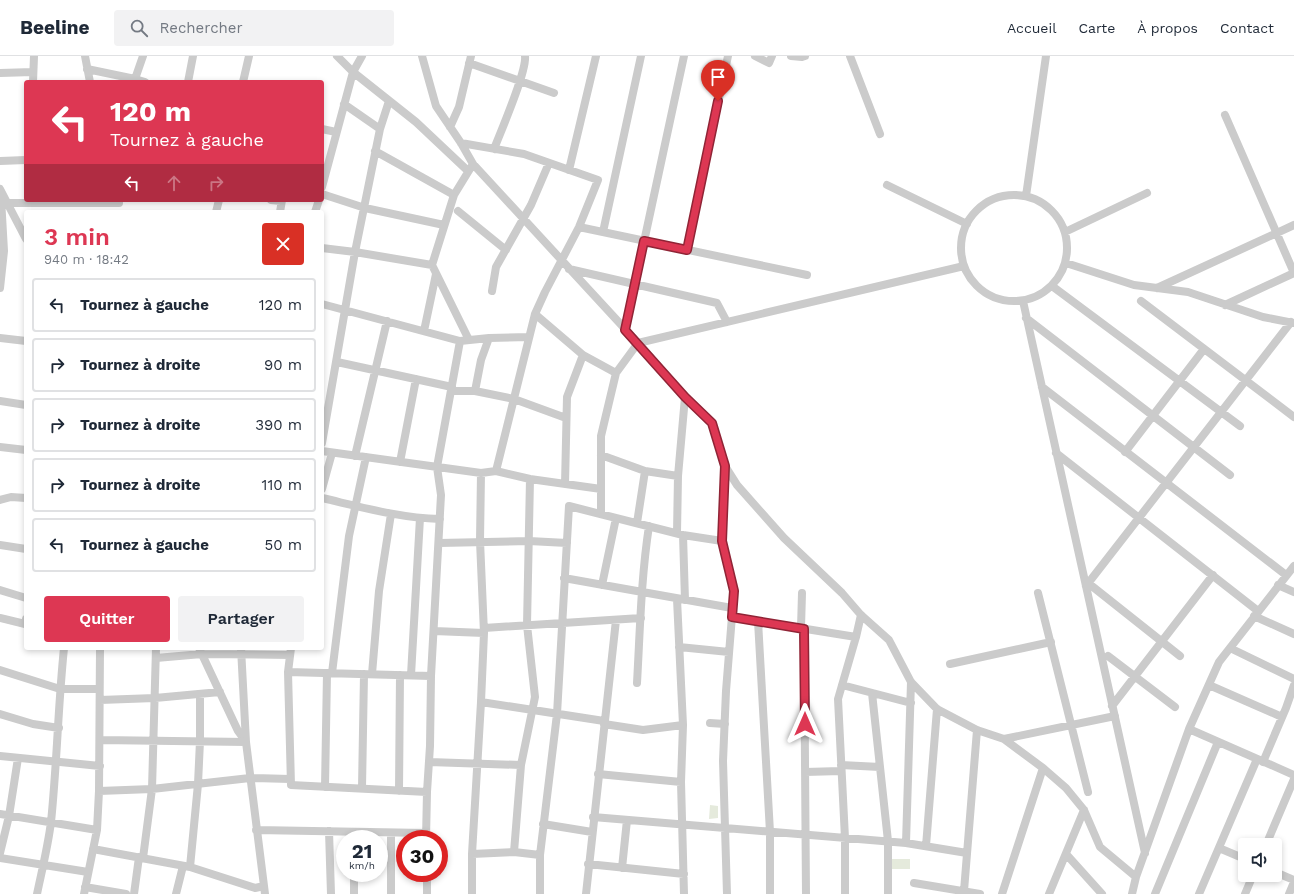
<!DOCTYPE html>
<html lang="fr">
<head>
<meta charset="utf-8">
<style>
  :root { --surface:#fff; --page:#f2f2f3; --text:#1f2937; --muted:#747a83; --line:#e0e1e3; --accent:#dd3753 }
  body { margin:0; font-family:"Work Sans",sans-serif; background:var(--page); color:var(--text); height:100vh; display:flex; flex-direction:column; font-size:15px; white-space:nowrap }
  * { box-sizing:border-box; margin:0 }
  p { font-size:13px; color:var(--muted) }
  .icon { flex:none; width:22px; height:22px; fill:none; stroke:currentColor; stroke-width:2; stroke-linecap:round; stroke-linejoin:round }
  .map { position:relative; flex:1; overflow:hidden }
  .panel { position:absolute; left:24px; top:154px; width:300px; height:440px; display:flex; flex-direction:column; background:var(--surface); border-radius:4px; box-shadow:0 2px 6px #0003 }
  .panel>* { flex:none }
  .banner { position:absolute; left:24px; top:24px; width:300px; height:122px; border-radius:4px; box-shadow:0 2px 6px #0003; background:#dd3753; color:#fff; overflow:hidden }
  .tools { position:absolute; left:1238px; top:782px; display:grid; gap:8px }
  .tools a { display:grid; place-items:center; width:44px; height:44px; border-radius:4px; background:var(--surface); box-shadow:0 2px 6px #0003; font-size:20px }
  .speed { position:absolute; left:336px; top:774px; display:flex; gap:8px; font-size:20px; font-weight:700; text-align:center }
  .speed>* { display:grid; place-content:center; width:52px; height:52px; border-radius:50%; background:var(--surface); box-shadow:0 2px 6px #0003; line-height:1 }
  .speed small { font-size:10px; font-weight:400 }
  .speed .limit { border:6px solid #d22; background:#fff; color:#111 }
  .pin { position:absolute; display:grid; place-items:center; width:34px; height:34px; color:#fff; margin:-41px -17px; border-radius:50% 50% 50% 0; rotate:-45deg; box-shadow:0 0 4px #0007 }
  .pin .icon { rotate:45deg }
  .me { position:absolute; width:44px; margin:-22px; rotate:0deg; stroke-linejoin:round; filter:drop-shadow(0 0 3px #0008) }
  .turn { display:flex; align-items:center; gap:14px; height:84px; padding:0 20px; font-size:18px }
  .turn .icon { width:52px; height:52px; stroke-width:2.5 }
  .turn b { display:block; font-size:28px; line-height:34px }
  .lanes { display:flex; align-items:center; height:38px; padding:0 20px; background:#0003; justify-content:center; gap:20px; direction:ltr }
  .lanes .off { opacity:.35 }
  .round { display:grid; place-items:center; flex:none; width:42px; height:42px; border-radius:4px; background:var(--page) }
  .overview { display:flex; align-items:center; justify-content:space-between; height:68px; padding:0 20px }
  h1 { font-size:24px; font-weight:600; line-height:30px; color:var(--accent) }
  .button { display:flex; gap:8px; margin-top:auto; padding:8px 20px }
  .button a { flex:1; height:46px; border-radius:4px; background:var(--accent); color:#fff; font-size:16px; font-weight:600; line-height:46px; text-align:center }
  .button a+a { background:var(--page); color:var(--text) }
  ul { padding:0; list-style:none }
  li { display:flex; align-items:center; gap:12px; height:54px; margin:0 8px 6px; padding:0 12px; border:2px solid var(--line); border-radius:4px }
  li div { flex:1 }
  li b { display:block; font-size:15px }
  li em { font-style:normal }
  header { display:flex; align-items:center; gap:24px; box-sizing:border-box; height:56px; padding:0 20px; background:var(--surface); border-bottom:1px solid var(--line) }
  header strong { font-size:19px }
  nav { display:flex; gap:22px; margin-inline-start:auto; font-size:14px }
  .search { width:280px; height:36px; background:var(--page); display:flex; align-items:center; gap:10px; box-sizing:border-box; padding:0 14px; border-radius:4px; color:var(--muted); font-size:15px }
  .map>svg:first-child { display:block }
  .green { fill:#e5eadc }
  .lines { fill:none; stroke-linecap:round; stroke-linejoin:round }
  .minor { stroke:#cbcbcb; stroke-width:8 }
  .route-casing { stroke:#902436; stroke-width:10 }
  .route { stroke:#dd3753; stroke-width:7 }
</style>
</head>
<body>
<header>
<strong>Beeline</strong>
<div class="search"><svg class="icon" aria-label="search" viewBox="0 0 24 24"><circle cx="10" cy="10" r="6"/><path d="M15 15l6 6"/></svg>Rechercher</div>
<nav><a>Accueil</a><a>Carte</a><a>À propos</a><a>Contact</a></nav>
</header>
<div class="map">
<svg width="1294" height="838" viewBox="0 0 1294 838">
  <rect width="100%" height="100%" fill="#fff"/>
  <path class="green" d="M710,749l8,1v12l-9,1z
    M892,803h18v10h-18z"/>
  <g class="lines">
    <path class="minor" d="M85,0l5,26
      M337,0l16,16 63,50 52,49
      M422,0l14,50 25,37 12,21 165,179 47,54 27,26 13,43 12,19 47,53 58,55 19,22 28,25 22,42 26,27 40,21 27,9 39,29 23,20 18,22 16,37 36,30
      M755,0l14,7 3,-7
      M791,0l11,1 3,-1
      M850,0l30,78
      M469,7l85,30
      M87,13l48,10 10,3
      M0,17l33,-1
      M135,23l8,-23
      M33,26l1,-26
      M188,26l5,-26
      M243,26l6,-26
      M344,48l36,25
      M1225,59l69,158
      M450,71l9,-20 12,-51
      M322,73l14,3
      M461,87l63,11 74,26 -19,47 -34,65 -10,22 -39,157
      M494,93c7,-18 33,-78 31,-93
      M375,95l79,44
      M0,105l26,-1
      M569,114l27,-114
      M887,129l80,39
      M322,131l31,-115 9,-16
      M0,133l26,50
      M322,138l43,14 79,17
      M961 192a53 53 0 1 1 106 0a53 53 0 1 1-106 0Z
      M1026,140l20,-140
      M271,144l10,1
      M6,147h113
      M458,155l48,39
      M216,156l3,-12
      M280,156l2,-12
      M315,156l4,-12
      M579,171l228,48
      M603,176l38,-176
      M1065,176l82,-39
      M322,192l33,4 77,13
      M687,194l41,-194
      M1066,207l68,22 54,7 75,25 31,6
      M569,213l148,34 10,19
      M1052,230l188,140
      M0,232l4,-37 -3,-53 2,-1
      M1157,232l137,-63
      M492,235l4,-24 35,-62 18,-42
      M1023,245l122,552
      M1141,245l153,116
      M322,248l138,37 29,-3 40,-1
      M1225,249l69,-32
      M535,258l48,41 33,18
      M1026,262l204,157
      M625,274l59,-274
      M424,275l12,-57
      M0,282l26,3
      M469,284l-37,-75 22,-70 19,-31
      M337,306l115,25
      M1042,331l244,188
      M451,335h24l39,8 52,19
      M475,335l6,-31 8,-22
      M0,345l26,4
      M322,387l33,-191 25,-123 9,-28
      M0,391l26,3
      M322,395l159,22 15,-2 34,8 71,10
      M1125,396l79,-103
      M1056,397l202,158
      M601,399l44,16 33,5
      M355,400l32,-135
      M400,406l16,-83
      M725,410l-3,75 12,50 -8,100 -3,70 4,133
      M565,428l2,-87 16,-42
      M322,433l10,-36
      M322,442c39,9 78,20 118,21
      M0,444l11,-3 15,1
      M601,458v-78l15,-63 22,-30 326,-77
      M637,467l8,-52
      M677,477l1,-57 7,-79
      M683,479l2,65
      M439,487l90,-2 38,2
      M0,489l26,4
      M564,522l168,30
      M1088,527l92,73
      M602,529l14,-67
      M1278,529l16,7
      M1086,530l205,-264
      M0,534l26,8
      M1038,537l50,199
      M677,543l6,126 -2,57 3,112
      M1254,560l40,18
      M732,561l124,20
      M0,562l25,6 1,-5
      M758,565l12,211v62
      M484,572l157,-10
      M801,572l1,-35
      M804,573l2,265
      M434,575l50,2
      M679,591l50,5
      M199,592l39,83 8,11 19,152
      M291,592l-3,24 3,113 136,7
      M1230,592l64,31
      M1108,600l67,51
      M156,602l46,-4 88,1
      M950,608l101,-22
      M0,614l60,19h39
      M288,616l143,4
      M332,617l17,-137 17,-79
      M372,618l7,-83 12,-77
      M411,619l9,-157
      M637,627c3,-52 4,-105 12,-157
      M842,629l69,18
      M1209,629l73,32
      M872,637l16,148v53
      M100,644l55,-2 65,-6
      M481,646l123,19
      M1112,650l101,-131
      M0,658l33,10 26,4
      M710,667l15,1
      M604,668l39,6 40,-5
      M1189,673l105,46
      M1004,683l111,-23
      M100,684l146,2 -5,-94
      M0,700l100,10
      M429,706l92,3
      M1263,706l23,-54 8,-23
      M841,709l39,2
      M805,716l36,-1
      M598,718l83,8
      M325,731l2,-114
      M362,732l2,-114
      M99,735l53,-2 98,-11 40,1
      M399,735l1,-116
      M0,758l97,16
      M593,761l313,26 61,10
      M543,768l49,8
      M256,774l170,3
      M329,775l2,63
      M426,783l1,-47 3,-46 1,-70 10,-181 -4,-28 23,-126
      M906,787l5,-161
      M1266,789l28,-66
      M926,790l11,-137
      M1219,792l26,11
      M93,793l97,18 65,21 9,-2
      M514,796l26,3
      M0,797l9,-37 9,-58
      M472,798l42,-2 7,-87 14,-68 -8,-72 3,-146
      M1066,798l36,40
      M0,802l88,14
      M143,802l9,-69 4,-141
      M588,808l96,10
      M190,811l8,-83 2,-43v-47
      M622,812l5,-48
      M1275,816l19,8
      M354,817v21
      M427,817v21
      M914,827l66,11
      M85,831l41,7
      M964,835l13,-161
      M37,838c5,-24 11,-48 14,-72 6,-58 7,-116 13,-174
      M84,838l13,-64 2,-39 1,-143
      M134,838l5,-37
      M176,838l7,-28
      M391,838v-61
      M472,838v-40l9,-152 3,-69 -4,-92 1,-68
      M540,838v-39l17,-141 12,-208 114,29 39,6
      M586,838l30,-274
      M845,838v-56l-7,-139 18,-62 5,-22
      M1002,838l41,-126
      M1049,838l35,-84
      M1132,838l4,-17 53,-148 30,-67 75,-96
      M1155,838l63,-152
      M1199,838l58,-135
      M1245,838l8,-19
      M1289,838l5,-12"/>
  </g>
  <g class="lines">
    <defs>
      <path id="route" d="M718,45l-31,149 -43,-9 -19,89 60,67 27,26 13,43 -3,75 12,50 -2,26 72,12 1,95"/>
    </defs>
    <use href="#route" class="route-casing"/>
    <use href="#route" class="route"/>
  </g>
</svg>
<div class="tools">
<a><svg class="icon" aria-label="sound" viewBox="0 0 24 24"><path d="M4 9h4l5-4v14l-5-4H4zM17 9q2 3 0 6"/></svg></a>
</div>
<div class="speed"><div>21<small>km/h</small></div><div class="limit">30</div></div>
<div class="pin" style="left:718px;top:45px;background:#d93025"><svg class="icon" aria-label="arrive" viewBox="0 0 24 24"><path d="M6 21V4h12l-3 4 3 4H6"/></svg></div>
<svg class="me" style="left:805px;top:668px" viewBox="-20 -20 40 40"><path d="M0-17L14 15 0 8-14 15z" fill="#dd3753" stroke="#fff" stroke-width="4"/></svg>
<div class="banner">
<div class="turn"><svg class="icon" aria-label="left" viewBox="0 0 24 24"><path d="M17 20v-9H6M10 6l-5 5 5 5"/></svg><div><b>120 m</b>Tournez à gauche</div></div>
<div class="lanes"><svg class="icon" aria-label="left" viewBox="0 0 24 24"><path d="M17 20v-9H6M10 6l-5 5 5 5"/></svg><svg class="icon off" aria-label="ahead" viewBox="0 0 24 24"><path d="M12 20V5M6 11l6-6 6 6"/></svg><svg class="icon off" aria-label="right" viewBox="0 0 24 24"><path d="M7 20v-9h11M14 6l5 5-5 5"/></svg></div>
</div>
<section class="panel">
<div class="overview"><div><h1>3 min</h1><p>940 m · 18:42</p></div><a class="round" style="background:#d93025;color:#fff"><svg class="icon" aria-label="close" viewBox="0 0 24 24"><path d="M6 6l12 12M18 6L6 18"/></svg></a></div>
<ul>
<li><svg class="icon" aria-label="left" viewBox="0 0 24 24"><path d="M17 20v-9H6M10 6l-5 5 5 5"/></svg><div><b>Tournez à gauche</b></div><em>120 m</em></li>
<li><svg class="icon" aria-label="right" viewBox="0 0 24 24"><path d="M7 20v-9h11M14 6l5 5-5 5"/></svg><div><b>Tournez à droite</b></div><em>90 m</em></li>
<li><svg class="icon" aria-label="right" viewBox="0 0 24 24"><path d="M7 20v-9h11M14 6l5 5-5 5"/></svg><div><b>Tournez à droite</b></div><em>390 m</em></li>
<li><svg class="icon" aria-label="right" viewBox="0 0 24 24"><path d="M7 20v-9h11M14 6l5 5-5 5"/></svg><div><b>Tournez à droite</b></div><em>110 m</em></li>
<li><svg class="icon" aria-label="left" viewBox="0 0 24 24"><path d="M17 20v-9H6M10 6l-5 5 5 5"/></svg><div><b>Tournez à gauche</b></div><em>50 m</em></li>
</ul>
<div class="button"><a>Quitter</a><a>Partager</a></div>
</section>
</div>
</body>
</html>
